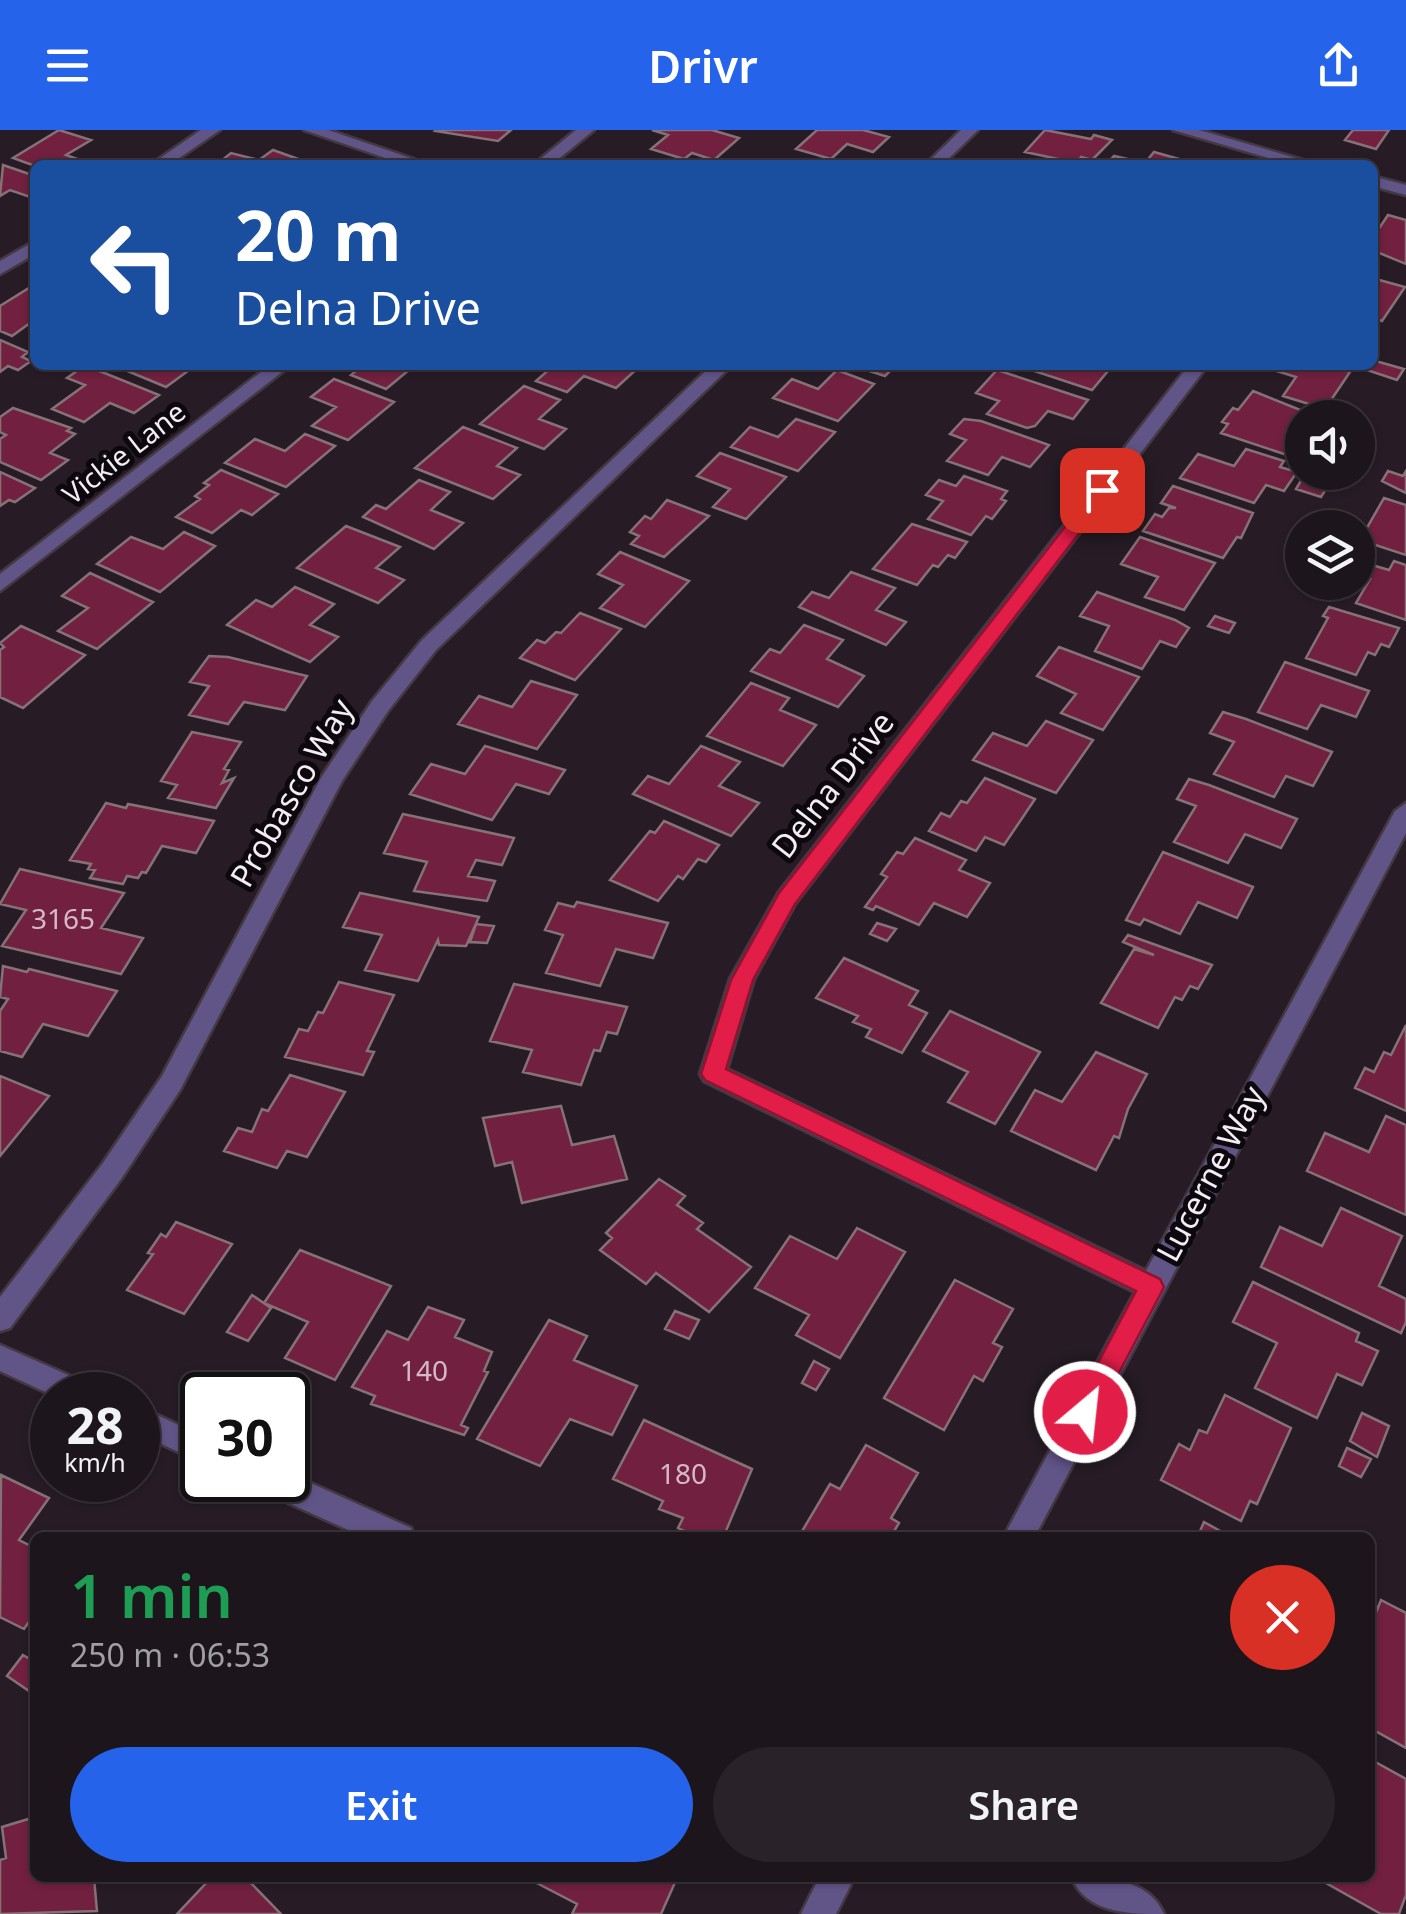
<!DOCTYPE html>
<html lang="en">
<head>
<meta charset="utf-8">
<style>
  :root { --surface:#1d151c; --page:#2a2229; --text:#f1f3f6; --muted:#a09fa3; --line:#3b343b; --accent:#2563eb }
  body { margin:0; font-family:"Noto Sans",sans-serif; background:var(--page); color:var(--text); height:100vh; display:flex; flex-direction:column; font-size:38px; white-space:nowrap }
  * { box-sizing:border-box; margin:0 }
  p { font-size:32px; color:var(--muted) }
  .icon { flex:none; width:55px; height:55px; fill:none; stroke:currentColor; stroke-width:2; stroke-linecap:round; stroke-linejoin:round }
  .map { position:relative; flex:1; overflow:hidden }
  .side { position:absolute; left:30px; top:1402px; width:1345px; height:350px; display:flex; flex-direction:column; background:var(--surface); border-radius:15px; box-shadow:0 2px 8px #0004,0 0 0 2px var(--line) }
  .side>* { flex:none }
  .hud { position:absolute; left:30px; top:30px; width:1348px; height:210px; border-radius:15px; box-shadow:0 2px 8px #0004,0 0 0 2px var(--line); background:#1a4fa0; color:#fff; overflow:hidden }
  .fabs { position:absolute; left:1285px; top:270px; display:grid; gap:20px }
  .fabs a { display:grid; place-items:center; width:90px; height:90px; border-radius:50%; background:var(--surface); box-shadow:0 2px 8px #0004,0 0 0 2px var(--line); font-size:50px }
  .speed { position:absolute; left:30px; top:1242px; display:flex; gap:20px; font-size:50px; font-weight:700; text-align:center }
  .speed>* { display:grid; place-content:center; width:130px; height:130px; border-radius:50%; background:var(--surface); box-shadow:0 2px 8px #0004,0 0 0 2px var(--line); line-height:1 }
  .speed small { font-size:25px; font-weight:400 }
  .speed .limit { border:5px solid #111; border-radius:15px; background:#fff; color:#111 }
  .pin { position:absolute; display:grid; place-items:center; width:85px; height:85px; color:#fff; margin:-42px; border-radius:20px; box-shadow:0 5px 15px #0006 }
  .me { position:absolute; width:110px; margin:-55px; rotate:28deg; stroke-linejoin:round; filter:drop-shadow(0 0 8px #0008) }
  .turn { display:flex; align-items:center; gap:35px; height:210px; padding:0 40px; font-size:45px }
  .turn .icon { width:130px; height:130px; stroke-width:2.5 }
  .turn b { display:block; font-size:70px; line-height:85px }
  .round { display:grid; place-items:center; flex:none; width:105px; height:105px; border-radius:52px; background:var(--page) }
  .headline { display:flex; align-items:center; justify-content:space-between; height:170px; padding:0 40px }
  h1 { font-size:60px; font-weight:600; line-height:75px; color:#1e9e55 }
  .button { display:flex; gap:20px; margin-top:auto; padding:20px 40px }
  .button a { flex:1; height:115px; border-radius:60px; background:var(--accent); color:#fff; font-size:40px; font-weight:600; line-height:115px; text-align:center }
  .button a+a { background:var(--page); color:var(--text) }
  header { display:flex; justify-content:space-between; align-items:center; height:130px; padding:0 40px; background:var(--accent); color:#fff; font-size:45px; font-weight:600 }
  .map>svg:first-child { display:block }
  .building { fill:#722040; stroke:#857277; stroke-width:2.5 }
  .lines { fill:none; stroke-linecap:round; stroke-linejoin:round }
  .minor-casing { stroke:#443943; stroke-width:5 }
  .minor { fill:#615588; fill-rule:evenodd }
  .route { fill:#e11d48; stroke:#92132f; stroke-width:2.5 }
  .labels { text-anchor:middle; stroke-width:10; stroke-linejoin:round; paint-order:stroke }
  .far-street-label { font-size:28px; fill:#f4ecf4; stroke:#0d080d }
  .number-label { font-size:28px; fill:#d4b9c7 }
  .street-label { font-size:32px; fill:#f4ecf4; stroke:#0d080d }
</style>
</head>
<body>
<header><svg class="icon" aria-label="menu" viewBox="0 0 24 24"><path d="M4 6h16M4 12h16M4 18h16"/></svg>Drivr<svg class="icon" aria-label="share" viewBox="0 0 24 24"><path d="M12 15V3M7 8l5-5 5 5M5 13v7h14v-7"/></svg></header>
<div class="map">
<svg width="1406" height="1784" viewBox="0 0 1406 1784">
  <rect width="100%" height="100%" fill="#271c26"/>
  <path class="building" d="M59,0l32,10 -25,15 22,8 -53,3 -22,-8z
    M511,0l-13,11 -63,-10 1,-1z
    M652,0h60l27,8 -25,22 -22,-7 -8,6 -33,-10 17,-14z
    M817,0h46l26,7 -16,15 -26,-8 -16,15 -35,-10z
    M1045,0l46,9 3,-4 18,5 -20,20 -11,-3 -4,6 -52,-11z
    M1353,0h36l-13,19 -31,-9z
    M273,20l42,15h-99l15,-12 28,7z
    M1154,22l32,9 -4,4h-76l8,-9 31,7z
    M3,35l32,11v18l-5,3 -20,-7 -10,6z
    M1388,85l18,5v44l-34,-14v-20h6z
    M1372,148l33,9 -23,34 -10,-3z
    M29,158l6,3v35l-5,-3 -18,13 -12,-5v-25z
    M0,210l28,12 -6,5 9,4 -13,9 -10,-4 -8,6z
    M1372,230l32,9 -7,11 -33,-11 8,-4z
    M113,235h83l-30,22z
    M363,235h52l-29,24 -35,-14z
    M554,235h84l2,1 -24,22 -32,-12 -17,16 -31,-11z
    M851,235h45l-11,11z
    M1016,235h97l-21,25z
    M1270,235h58l22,7 -25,37 -42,-13 13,-19 -29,-9z
    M84,236l18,6 57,23 -25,18 -24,-10 -26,19 -32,-13 33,-24 -18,-7z
    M837,240l37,14 -36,37 -65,-23 19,-19 26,10z
    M997,240l91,30 -15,19 -25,-8 -13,15 -8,2 -40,-14 12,-13 -23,-8z
    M334,249l60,23 -46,38 -36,-14 24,-19 -25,-10z
    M524,256l36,14 -21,19 27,10 -22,20 -64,-25z
    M1253,261l60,24 -11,3v11l-18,25 -63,-21 7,-9 -6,-2 11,-14 5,2z
    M13,278l58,20 -4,3 8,3 -25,19 18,7 -27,20 -41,-18v-23l6,-4 -6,-3v-15z
    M796,289l39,13 -37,39 -67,-24 19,-20 28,10z
    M964,289l17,2 68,24 -19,22 -28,-10 -14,18 -41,-14 19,-21 -16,-6z
    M463,297l54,21 -20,18 23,9 -27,24 -78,-31z
    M305,304l30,12 -49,41 -61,-24 30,-24 30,12z
    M1246,319l38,12 -4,6 17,5 -13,19 -18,-6 -12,18 -74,-25 18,-24 36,12z
    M720,323l66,24 -40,42 -33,-12 17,-18 -33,-13z
    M221,340l57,24 -26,21 -11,-5 -29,23 -36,-16 24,-18 -5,-3 14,-11 -5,-2z
    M1388,341l15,5 3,-5v22l-24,-12z
    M0,342l35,16 -20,14 -6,-2 -9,6z
    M1306,342l27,6 -12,19 -25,-8z
    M964,346l43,15 -6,8 5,2 -14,18 -6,-3 -15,19 -43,-16 15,-18 -17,-6 13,-15 17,6z
    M419,350l31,12 -19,18 32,13 -29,26 -71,-32 13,-12 10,4z
    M1173,356l80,27 -12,25 -4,-1 -14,21 -80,-27 12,-17 7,3 7,-9h7l-15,-5z
    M1384,368l22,7v50l-46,-15z
    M667,370l42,16 -45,41 -33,-13 8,-8 -9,-4 15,-16 6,3z
    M912,394l55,18 -12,16 -7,-3 -10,12 -5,-2 -16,20 -44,-16z
    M346,396l54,21 -24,21 28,12 -26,23 -81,-35z
    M184,402l31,14 -55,46 -63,-28 34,-27 32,12z
    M1140,407l75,26 -31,47 -39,-13 13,-20 -37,-13z
    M620,422l69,29 -44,46 -45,-19 23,-23 -25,-11z
    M1358,431l31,9 5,-9 12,4v55l-50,-17 14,-24 -12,-4z
    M851,442l44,16 -19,22 30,12 -20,23 -87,-38 13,-15 17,6z
    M90,443l63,29 -56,47 -39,-18 30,-23 -26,-12z
    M295,457l39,17 -24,21 28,12 -28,25 -83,-37 29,-25 16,7z
    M1097,462l78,28 14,8 -13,19 -16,-6 -18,28 -47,-18 14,-25 -29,-10z
    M1329,477l70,21 -10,19 -8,-3 -6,11 -7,-3 -12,23 -50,-17 22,-40 -5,-2z
    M580,483l41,16 -46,51 -55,-22 17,-18 8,3 11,-11 5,1z
    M1215,486l20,7 -6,10 -21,-7z
    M804,495l39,15 -16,19 37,17 -26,31 -87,-36 19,-22 10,4z
    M21,496l64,29 -62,53 -23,-11v-47l4,-3 -4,-4z
    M1059,517l80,30 -36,53 -42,-17 15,-19 -39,-18z
    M209,526l19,1 79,19 -22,34 -41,-8 -16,22 -39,-9 20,-29 -19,-4z
    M1285,532l84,29 -13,26 -35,-12 -14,24 -49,-17z
    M531,551l46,14 -40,54 -79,-25 21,-28 33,11z
    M751,553l38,15 -9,12 36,15 -33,41 -76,-30z
    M1223,582l23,7 86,33 -19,34 -27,-10 -12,21 -60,-23 20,-32 -24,-9z
    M1046,591l47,19 -37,53 -83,-33 20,-27 34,13z
    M192,602l49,10 -17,27 5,1 -7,13 12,-5 -18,30 -48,-10 9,-13 -16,-4z
    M485,616l80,24 -16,24 -33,-10 -24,36 -82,-26 21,-30 34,10z
    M701,616l39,16 -21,24 40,17 -28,33 -98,-42 15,-18 21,8z
    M985,648l50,21 -31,46 -19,-8 -9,14 -47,-20 12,-18 9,4 11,-16 6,2z
    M1189,649l20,6 88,34 -16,29 -36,-14 -17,29 -54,-21 22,-36 -19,-7z
    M106,673l20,5 2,-4 86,17 -18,32 -34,-7 -16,27 -4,-1 -4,6 -11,-2 -4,8 -33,-6 5,-8 -7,-1 3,-5 -21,-4z
    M403,684l111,24 -12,27 -26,-5 -8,16 27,5 -8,20 -73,-10 13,-29 -43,-9z
    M664,691l55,24 -13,17 -8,-3 -15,20 -5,-3 -20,25 -48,-21 40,-49 5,2z
    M915,708l51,22 -7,10 31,13 -23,34 -33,-14 -15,22 -43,-19 -3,4 -8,-3 22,-30 -6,-3 16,-22 6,2z
    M1163,722l90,35 -16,31 -39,-16 -18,32 -36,-15 -4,6 -14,-5z
    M20,739l104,24 -23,35 42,10 -22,36 -119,-28 24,-36 -26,-6z
    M360,763l119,24 -13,29 -27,-1 -1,-5 -20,41 -53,-11 17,-35 -39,-8z
    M577,772l91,21 -15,35 -37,-9 -16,37 -54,-13 17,-38 -18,-5 13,-27 16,4z
    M877,793l19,6 -9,12 -17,-7z
    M476,794l18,2 -7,17 -17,-1z
    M1128,805l84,30 -14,24 -8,-3 -8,14 -7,-3 -17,31 -57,-25 33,-54 20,6 -31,-13z
    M844,828l74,33 -9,14 18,8 -25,40 -36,-16 5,-8 -18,-7 5,-6 -42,-18z
    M3,836l24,6 2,-3 88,22 -29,45 -45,-12 -21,33 -22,-6v-40l8,-12 -8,-2z
    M339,852l55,13 -27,56 7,1 -11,23 -78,-18 14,-28 9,2 10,-19 5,1z
    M514,854l113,23 -10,27 -10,-2 -7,19 -6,-1 -13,35 -58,-13 9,-22 -42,-9z
    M950,881l90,41 -45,72 -47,-22 20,-30 -45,-21z
    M1406,895v86l-51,-23 10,-20 9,4 10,-20 7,3z
    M1096,922l51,22 -19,35 -9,29 -5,-2 -18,34 -85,-39 24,-41 27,12z
    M290,945l55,17 -38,65 -20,-6 -10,17 -53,-17 14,-23 14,4 10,-23 6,2z
    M0,946l49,20 -49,60z
    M561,976l11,39 42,-9 13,43 -105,24 -10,-41 -17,4 -12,-48z
    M1386,986l20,9v90l-99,-44 18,-38 44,19z
    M659,1049l26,17 -8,9 26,18 -6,6 54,38 -42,45 -53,-39 -10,11 -46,-34 12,-12 -6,-5z
    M1341,1078l61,28 -23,50 27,13v23l-5,11 -140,-66 19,-40 42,19z
    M176,1092l56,22 -48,70 -57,-24 26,-36 -5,-1 13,-19 5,3z
    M857,1098l48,24 -65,106 -44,-23 13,-20 -54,-27 35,-52 47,23z
    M300,1120l91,36 -56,94 -50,-22 23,-36 -44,-19z
    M955,1150l58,29 -20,34 9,4 -19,34 -9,-5 -30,54 -60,-32z
    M1253,1152l106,51 -3,8 22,10 -16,34 -25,-11 -20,44 -62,-30 22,-45 -44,-21z
    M252,1165l19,13 -23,33 -21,-9z
    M428,1177l36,13 -9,17 37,15 -8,19 4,1 -27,53 7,3 -4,7 -93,-31 4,-8 -23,-9 35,-56 21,9z
    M675,1181l24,9 -10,19 -24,-10z
    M549,1190l38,16 -13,24 63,26 -25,49 -42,-16 -30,47 -63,-27z
    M814,1231l15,8 -13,21 -14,-7z
    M1225,1265l66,33 -34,76 -7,-3 -9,20 -80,-41 18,-36 11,6 9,-20 8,3z
    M1362,1283l27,13 -12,31 -27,-16z
    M644,1290l108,49 -29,69h-24l-17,-8 -4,-2 5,-10 -24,-9 4,-8 -50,-22z
    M866,1315l52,28 -27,45 8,5 -9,15h-92l32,-54 10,5z
    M1347,1318l24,11 -10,18 -22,-11z
    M1,1345l48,23 -30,42 16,8v65l-11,16 -24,-12z
    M1204,1392l29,16h-36z
    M1381,1470l25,13v135l-36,-20v-101z
    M23,1525l12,7v21l-6,8 -22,-15z
    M1370,1629l36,20v116l-7,19h-18l-64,-36h53z
    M35,1687v61h59l3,33 -97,3v-54l6,-2 -4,-31z
    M211,1748h35l35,36h-104z
    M527,1748h150l-16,36h-89l5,-10z"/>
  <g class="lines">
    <defs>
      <path id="minor" d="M201,0h19l-51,35h-19z
        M304,0h24l103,35h-25z
        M576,0h18l-43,35h-18z
        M961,0h17l-36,35h-17z
        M1173,0h26l121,35h-27z
        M1372,46l34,9v10l-34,-9z
        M35,111v13l-35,20v-13z
        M270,235h21l-291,226v-17z
        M712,235h20l-296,285 -48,61 -46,70 -162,309 -59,89 -111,149 -10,3v-34l103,-134 59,-87 159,-298 51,-77 50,-61z
        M1189,235h19l-413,539 -41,75 -27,90 419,202 249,-460 11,-8v30l-372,705h-31l132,-246 -431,-211 -4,-7 30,-95 49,-87z
        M0,1215l93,41 4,9h-45l-52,-24z
        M138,1276l64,30v27l-64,-30z
        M288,1343l123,55 4,10h-49l-106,-48 -5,-10h33z
        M819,1748h35l-18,36h-35z
        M1072,1748c33,-2 77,1 92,36 -33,0 -77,0 -92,-36z"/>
    </defs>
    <use href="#minor" class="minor-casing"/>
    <use href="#minor" class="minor"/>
  </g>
  <path class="route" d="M1102,355l9,5 -2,4 -314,410 -42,76 -27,89 434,210 4,8 -4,8 -66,125 -9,4 -10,-4 -3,-8 64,-121 -431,-211 -4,-6 30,-94 48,-87 317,-406z"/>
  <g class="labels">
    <g class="far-street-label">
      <text transform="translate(124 323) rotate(-38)" y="10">Vickie Lane</text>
    </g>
    <g class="number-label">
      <text x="63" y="799">3165</text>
      <text x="424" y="1251">140</text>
      <text x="683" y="1354">180</text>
    </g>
    <g class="street-label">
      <text transform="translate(833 655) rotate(-52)" y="11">Delna Drive</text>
      <text transform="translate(292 663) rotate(-60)" y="11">Probasco Way</text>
      <text transform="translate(1211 1044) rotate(-62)" y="11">Lucerne Way</text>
    </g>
  </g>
</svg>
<div class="fabs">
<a><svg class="icon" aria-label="sound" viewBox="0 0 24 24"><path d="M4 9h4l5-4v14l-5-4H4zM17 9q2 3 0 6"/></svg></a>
<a><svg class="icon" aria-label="layers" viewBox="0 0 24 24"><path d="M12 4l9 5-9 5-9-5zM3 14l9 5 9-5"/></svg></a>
</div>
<div class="speed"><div>28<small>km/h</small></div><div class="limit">30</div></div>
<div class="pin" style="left:1102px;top:360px;background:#d93025"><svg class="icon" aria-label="arrive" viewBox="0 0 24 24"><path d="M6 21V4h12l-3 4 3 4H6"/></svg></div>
<svg class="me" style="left:1085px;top:1282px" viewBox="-20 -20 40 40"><circle r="17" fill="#e11d48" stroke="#fff" stroke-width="3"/><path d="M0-11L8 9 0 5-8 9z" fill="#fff"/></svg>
<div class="hud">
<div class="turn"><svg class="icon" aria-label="left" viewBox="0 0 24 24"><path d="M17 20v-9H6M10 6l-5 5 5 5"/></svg><div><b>20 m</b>Delna Drive</div></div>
</div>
<section class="side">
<div class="headline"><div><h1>1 min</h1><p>250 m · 06:53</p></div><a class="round" style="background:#d93025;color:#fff"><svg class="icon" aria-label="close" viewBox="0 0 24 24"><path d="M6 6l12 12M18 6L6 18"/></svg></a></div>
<div class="button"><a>Exit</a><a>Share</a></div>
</section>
</div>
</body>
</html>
